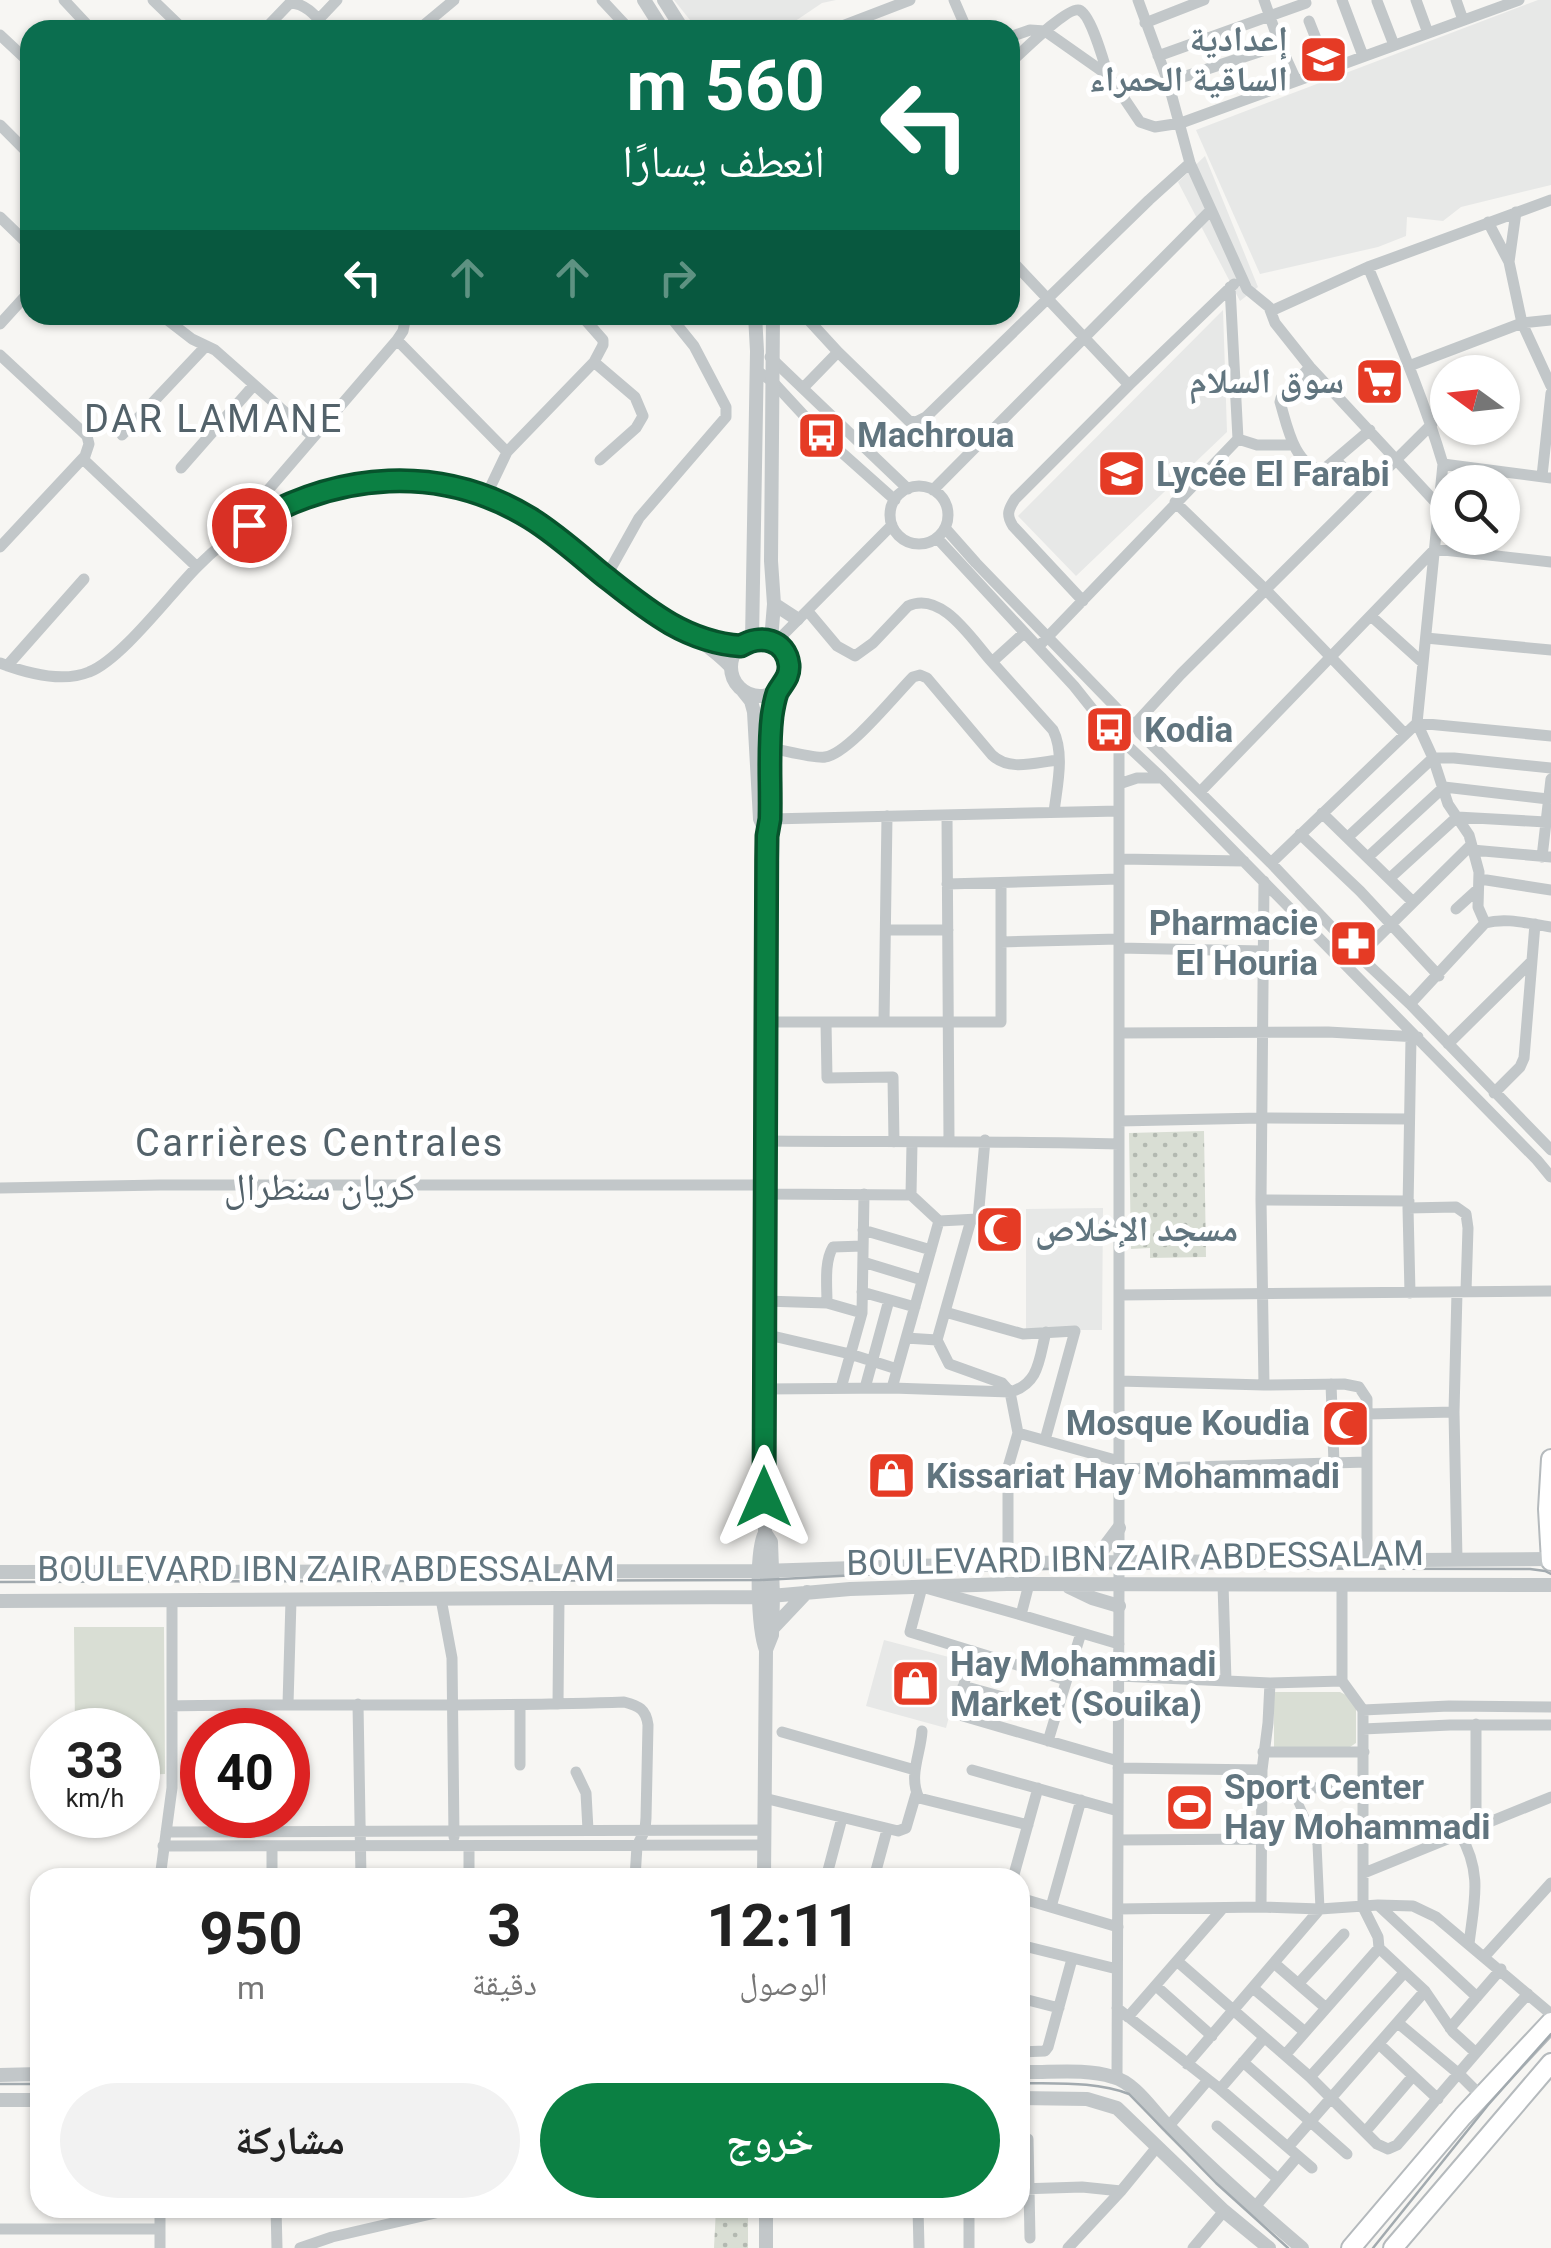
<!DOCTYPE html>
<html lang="ar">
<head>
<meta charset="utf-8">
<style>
  :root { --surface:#fff; --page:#f2f2f2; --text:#222; --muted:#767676; --accent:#0b8043 }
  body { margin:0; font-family:Roboto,"Noto Naskh Arabic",sans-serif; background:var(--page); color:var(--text); direction:rtl; height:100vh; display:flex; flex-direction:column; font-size:38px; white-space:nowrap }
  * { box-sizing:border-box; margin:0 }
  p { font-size:32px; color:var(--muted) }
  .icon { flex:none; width:55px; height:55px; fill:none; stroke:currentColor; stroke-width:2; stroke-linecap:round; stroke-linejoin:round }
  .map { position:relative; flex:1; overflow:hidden; direction:ltr }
  .sheet { position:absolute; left:30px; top:1868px; width:1000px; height:350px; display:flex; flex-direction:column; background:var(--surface); border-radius:30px; box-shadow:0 2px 8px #0004; direction:rtl }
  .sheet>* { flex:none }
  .top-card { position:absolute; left:20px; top:20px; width:1000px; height:305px; border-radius:30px; box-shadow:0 2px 8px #0004; direction:rtl; background:#0b6e4f; color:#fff; overflow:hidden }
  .needle { width:65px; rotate:285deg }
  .buttons { position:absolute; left:1430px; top:355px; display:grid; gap:20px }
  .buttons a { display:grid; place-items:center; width:90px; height:90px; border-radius:50%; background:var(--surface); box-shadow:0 2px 8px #0004; font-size:50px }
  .speed { position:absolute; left:30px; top:1708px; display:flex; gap:20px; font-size:50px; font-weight:700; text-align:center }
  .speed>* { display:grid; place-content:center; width:130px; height:130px; border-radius:50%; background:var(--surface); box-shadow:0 2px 8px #0004; line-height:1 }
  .speed small { font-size:25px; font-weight:400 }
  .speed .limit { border:15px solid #d22; background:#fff; color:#111 }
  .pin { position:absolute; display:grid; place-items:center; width:85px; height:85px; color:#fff; margin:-42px; border:5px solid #fff; border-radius:50%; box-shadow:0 2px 10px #0007 }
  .me { position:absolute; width:110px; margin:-55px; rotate:0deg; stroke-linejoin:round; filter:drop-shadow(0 0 8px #0008) }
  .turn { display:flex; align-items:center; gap:35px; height:210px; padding:0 30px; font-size:45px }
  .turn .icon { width:130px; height:130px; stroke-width:2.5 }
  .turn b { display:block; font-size:70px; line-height:85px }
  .lanes { display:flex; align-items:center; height:95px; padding:0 30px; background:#0003; justify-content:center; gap:50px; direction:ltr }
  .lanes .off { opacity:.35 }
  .eta { display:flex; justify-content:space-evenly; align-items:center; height:170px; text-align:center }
  .eta b { font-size:60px; font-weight:700; line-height:70px }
  .action { display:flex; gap:20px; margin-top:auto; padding:20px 30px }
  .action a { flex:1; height:115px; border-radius:60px; background:var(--accent); color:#fff; font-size:40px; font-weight:700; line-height:115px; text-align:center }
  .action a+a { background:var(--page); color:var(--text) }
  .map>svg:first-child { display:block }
  .built { fill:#e7e8e7 }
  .grass { fill:url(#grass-dots) }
  .garden { fill:#d9ded4 }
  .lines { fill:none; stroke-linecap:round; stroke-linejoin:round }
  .primary-casing { stroke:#b5babd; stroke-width:22 }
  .pedestrian { stroke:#c2c7c9; stroke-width:9 }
  .minor { stroke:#c2c7c9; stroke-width:11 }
  .tertiary { stroke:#c2c7c9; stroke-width:14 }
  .primary { stroke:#fff; stroke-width:18 }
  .tram { stroke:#a2aaaf; stroke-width:2.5 }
  .route-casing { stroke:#07532c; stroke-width:25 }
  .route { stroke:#0b8043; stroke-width:18 }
  .labels { text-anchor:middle; stroke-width:10; stroke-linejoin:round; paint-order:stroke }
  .poi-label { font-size:35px; font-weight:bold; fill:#61757f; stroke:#fff; text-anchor:start }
  .street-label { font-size:35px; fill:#61757f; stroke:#fff }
  .neighbourhood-label { font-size:38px; letter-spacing:2.5px; fill:#53626a; stroke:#fff }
</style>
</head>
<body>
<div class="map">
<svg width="1551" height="2248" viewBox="0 0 1551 2248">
  <defs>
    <pattern id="grass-dots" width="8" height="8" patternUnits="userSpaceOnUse" patternTransform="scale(2.5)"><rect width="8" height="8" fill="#d9ded4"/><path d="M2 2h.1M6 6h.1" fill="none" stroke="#b3b9b1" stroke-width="1.8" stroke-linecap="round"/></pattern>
  </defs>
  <rect width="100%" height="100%" fill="#f7f6f3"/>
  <path class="built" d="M674,0h162l-14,3 -40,27h-84z
    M1538,0h13v185l-90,22 -18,14 -36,-4 -1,19 -28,11 -118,27 -64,-144z
    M1205,156l53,131 -18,14 -62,-119z
    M1223,310l4,122 -151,144 -58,-60z
    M1103,1208l-1,122h-76v-121z
    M884,1640l80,21 -18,67 -80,-22z"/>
  <path class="grass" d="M1204,1131l2,126 -56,1v-10l-19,1 -2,-116z
    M716,2208h32v40h-34z"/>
  <path class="garden" d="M74,1627h90l1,147 -27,1v-45h-63z
    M1274,1692h66l16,8v43l-9,6h-73z"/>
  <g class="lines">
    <defs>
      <path id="primary" d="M1551,1459l-3,50 3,52
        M1351,2248l112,-132 88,-94
        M1393,2248l158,-185"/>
    </defs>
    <use href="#primary" class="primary-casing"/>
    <path class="pedestrian" d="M1292,1789l25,55 3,65"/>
    <path class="minor" d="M64,0l28,30
      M153,0l31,30
      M602,0l28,30
      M954,0l13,30
      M1138,0l30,82 22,81 57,126 22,18 6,16 35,44 129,139
      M1264,0l16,45
      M1342,0l21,56
      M1416,0l12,33
      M1456,0l7,20
      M1377,1l17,44
      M318,20l19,-20
      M1309,21l19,48
      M1145,23l59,-23
      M424,25l30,-25
      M264,30l26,-27c17,0 28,16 38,27
      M832,30l78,-30
      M0,35l30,28
      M1010,37l20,-7 15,1 64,45 31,46 15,5 26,-4 338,-123
      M1158,56l148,-53
      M1010,63c11,-10 57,-56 69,-53 12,4 25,53 29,65
      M1168,82l112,-37 16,35
      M0,125l26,26
      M0,217l30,29
      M1488,222l21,40 13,61 29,63
      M1010,259l119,126 -114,114c-7,11 -9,16 -2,27l70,75
      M1509,262l7,-50
      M1368,267c27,65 55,129 75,197l-26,259 16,35 15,46 21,31 10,37 -1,35 7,16
      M1271,311l97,-44 183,-67
      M161,315l31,24 23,11 98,87
      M804,315l34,37
      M0,324l30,-33
      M397,340l110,112
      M0,355l87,81 2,8 -4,12 -85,91
      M770,357l138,132
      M594,362l41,35 8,19 -7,12 -36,32
      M1409,366l113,-43 29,-3
      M1310,367l-29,31 -1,4c7,23 14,65 43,68l47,-40
      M756,370l17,12 49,53 73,65
      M1129,385l105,-101
      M803,388l35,-36 71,69 7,1 10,-5 223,-217 41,-37
      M122,435l84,-89
      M1238,439l19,6h37
      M83,459l114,108
      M1336,460l29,31
      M1443,464l108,14
      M181,468l73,-83
      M1542,476l9,-83
      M890 515a29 29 0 1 1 58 0a29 29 0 1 1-58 0Z
      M933,490l278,-280
      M486,496l21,-44 87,-90 9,-17v-5l-22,-25
      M1175,502l91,88 139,144
      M945,528l31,35 152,157 7,4 5,9 131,130 88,93 51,48 141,146
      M233,531l164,-191 6,-9 2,-10 -6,-6
      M937,538l137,148 35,44 1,12 9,8
      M606,577l33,-59 87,-101v-10l-32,-61 -25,-31
      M811,615l26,31 18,10 18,-13 35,-37c34,-16 64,34 84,56
      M1371,616l52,47
      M1024,633l-32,29 61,68c12,24 4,56 1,82
      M696,637l45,9
      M1426,638l125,12
      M775,643l117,-118
      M1038,647l200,-208 -8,-152
      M0,663c26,10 62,20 89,9 32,-12 82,-79 108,-105 81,-82 210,-114 314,-59 40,21 75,53 110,81 36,28 79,48 110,80
      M7,666l77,-87
      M1135,724l46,-50 251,-250
      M770,748c13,2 45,11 55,9 23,-3 70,-62 88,-80l7,-2 7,3 65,77c18,17 44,7 67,5
      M1131,749l31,29 375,382 14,17
      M1119,784l18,-6h25
      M1200,792l235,-243 116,13
      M1322,813l90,88
      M947,815l2,326
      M770,819l349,-8
      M1300,834l60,57 79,85
      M1348,837l85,-79h21l97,10
      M1472,850l79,7
      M1368,857l76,-70 104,12
      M1542,857l9,-78
      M1119,859l125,2
      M1271,863l146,-140 134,13
      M1390,878l67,-61 89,5
      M1480,879l71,11
      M947,884l172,-5
      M1456,909l22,-20
      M886,930h62
      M1001,942l118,-3
      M1119,948l143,3
      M1359,956l112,-111
      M1410,1004l75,-81c22,-6 44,1 66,4
      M764,1022h237v-139
      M826,1022l1,56 66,-1 1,65
      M884,1022l3,-206
      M1119,1033l209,-1 90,5
      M1448,1044l83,-82
      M1494,1093l26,-26 4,-9 11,-134
      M1119,1121l142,-3 148,1
      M766,1141c118,1 235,0 353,3
      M0,1188l160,-3h606
      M765,1194l146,1 1,-52
      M1261,1200l148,1
      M1408,1208l48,-1 10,7 2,14 -2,63
      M971,1220l-34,120 12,24 53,19 8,9c30,-8 29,-34 36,-60
      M939,1221l39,-2 7,-79
      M863,1230l68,20
      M863,1262l59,18
      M862,1292l53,15
      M1410,1293l-2,-85 3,-170
      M1119,1295l432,-4
      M765,1301l62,2 35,10
      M827,1303c0,-18 -3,-41 6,-56l30,-1
      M945,1312l78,22 52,-3 -30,109
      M764,1334l86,20 47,15
      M906,1338l31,2
      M1119,1381l145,4 80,-1 15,3 8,12v161
      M1331,1384l3,79
      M1264,1385l-3,-185 3,-319
      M841,1388l21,-75 2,-119
      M865,1388l24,-88
      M892,1388l47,-167 -28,-26
      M764,1389l128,-1 118,4 8,41 -10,34v96
      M1367,1414l87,-2
      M1018,1433l101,28
      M1119,1469l248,-7
      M1457,1559l-3,-147 3,-120
      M1029,1584l-8,31 98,29
      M1223,1584l3,97
      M441,1599l11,59 2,179
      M1021,1615l-99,-28 -12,45 156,48
      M973,1651l-14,51 -1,7 5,7 155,45
      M1119,1676l151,7 72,-2
      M963,1686l94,26
      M288,1704l3,-104
      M358,1704l3,174
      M558,1704l1,-106
      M172,1706c151,-3 302,2 452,-4 15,4 22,7 24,23l-2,93 -1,12 -8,16 -2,32
      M1363,1710l86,-4 102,1
      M1476,1724v103
      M1363,1729l87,-4h101
      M922,1731c-1,22 -14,45 -3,67l109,27
      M782,1732l133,38
      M1048,1741l33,-108
      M1263,1752h101
      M520,1765v-60
      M1118,1768l144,2
      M972,1770l146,41
      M576,1772l10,21 2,37
      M1262,1789l102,-2
      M764,1798l134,33 8,-3 10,-34
      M166,1832l598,-2
      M1460,1834c23,39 14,68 9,110
      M1118,1840l144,-1
      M163,1846l601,-1
      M469,1846v32
      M272,1847v31
      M1364,1873l187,-76
      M160,1878l12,-90v-188
      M826,1878l16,-60
      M874,1878l13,-48
      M1013,1878l25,-90
      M1020,1898l98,29
      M1378,1905l99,92
      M1051,1907l30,-107
      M1261,1907l1,-137 6,-47 2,-40
      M1118,1909l143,-2 59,2 58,-4 35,1 23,11 115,97
      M1020,1945l97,24
      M1379,1948l46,43 28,41 22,20
      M1484,1957l67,-74
      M1177,1961l133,116 67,67 11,5 9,-4c44,-50 86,-102 131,-151
      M1274,1963l52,45
      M1298,1984l46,-50
      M1156,1986l56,50
      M1253,1988l52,44
      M1020,1998l39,10
      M1117,2008l103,81 92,79
      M1128,2017l95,-109
      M1398,2023l61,51 22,22
      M1450,2028l51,-59
      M1380,2045l58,54
      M1020,2052l25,-1 3,-4 24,-88
      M1285,2055l94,-107 -1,-11 -15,-30v-197l-21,-29v-96
      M1243,2062l104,92
      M1187,2064l133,-155
      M1117,2077l2,-492v-835
      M1310,2077l94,-104
      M1220,2089l44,-51
      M1217,2126l61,53
      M1168,2127l40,-47
      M1365,2132l48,-56
      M1028,2139l2,99
      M1288,2147l137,-156
      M1020,2189l62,-2 39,4
      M160,2208v40
      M276,2208l1,40
      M918,2208l1,40
      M969,2208v40
      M1254,2208l44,-52
      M0,2229h160
      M300,2248l32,-11 125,-29
      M1068,2248l53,-57 36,-44
      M1193,2248l31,-37"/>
    <path class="tertiary" d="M644,0l19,30
      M664,0l19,30
      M774,604l23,15
      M731 667a29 29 0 1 1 58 0a29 29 0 1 1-58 0Z
      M752,640l5,-289 -2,-36
      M771,640l3,-36 -3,-43 2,-246
      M743,691l8,10 3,11 6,107 7,16
      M765,1533l6,9 2,54 -1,39 -6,15
      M1085,1563l19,-15 15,-20
      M0,1572l760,-1 248,-8 543,-4
      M1069,1587l23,11 27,8
      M0,1601l760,-4 90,-8 157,-5 544,1
      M772,1629l35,-37
      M764,1878l2,-228c-8,-21 -11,-98 -1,-117l-1,-511 6,-274 2,-31 6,-27
      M1020,2072c30,1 64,-4 93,5 23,6 40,35 57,51 42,42 87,82 132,120
      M0,2075l40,-1
      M1020,2098l67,1 30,9 107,103 45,37
      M0,2100h40
      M766,2208v40"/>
    <use href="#primary" class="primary"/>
    <path class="tram" d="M0,1582l760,-2 156,-8 169,-4 445,1 15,2 6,3
      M1020,2083c36,1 75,-2 109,11l87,89 72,65
      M0,2084h40
      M1373,2248l115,-143 63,-71"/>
  </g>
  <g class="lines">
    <defs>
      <path id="route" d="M249,525c88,-53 191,-62 281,-7 26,16 49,37 72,56 43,34 82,68 139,72 19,-12 45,-7 48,19 1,13 -7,18 -12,28 -2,6 -4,16 -5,23 -4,34 -1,69 -2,103l-3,17c-3,220 -3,440 -3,661"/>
    </defs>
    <use href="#route" class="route-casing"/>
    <use href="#route" class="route"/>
  </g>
  <defs>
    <symbol id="school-square" viewBox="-11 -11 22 22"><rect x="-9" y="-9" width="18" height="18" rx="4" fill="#e53b25" stroke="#fff"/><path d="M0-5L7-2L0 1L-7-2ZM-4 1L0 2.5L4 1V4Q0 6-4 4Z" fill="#fff"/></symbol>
    <symbol id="supermarket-square" viewBox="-11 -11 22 22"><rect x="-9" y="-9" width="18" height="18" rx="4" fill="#e53b25" stroke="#fff"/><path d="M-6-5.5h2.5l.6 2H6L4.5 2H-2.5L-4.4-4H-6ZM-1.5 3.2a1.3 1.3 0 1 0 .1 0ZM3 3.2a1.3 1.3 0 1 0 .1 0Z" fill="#fff"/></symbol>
    <symbol id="bus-square" viewBox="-11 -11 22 22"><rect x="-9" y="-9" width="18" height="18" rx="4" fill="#e53b25" stroke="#fff"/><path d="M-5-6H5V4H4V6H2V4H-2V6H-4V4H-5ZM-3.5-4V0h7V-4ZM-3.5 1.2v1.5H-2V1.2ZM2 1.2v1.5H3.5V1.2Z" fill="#fff"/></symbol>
    <symbol id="pharmacy-square" viewBox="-11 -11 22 22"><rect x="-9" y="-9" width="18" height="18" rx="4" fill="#e53b25" stroke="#fff"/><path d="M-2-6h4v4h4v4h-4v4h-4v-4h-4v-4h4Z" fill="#fff"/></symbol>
    <symbol id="mosque-square" viewBox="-11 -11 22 22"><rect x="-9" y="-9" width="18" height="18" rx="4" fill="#e53b25" stroke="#fff"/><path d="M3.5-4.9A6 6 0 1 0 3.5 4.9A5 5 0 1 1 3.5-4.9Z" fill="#fff"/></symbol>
    <symbol id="shop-square" viewBox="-11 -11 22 22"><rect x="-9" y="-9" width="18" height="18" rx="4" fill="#e53b25" stroke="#fff"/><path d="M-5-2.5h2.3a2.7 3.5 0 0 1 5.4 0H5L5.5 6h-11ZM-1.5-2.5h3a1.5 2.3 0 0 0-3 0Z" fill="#fff"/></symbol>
    <symbol id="stadium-square" viewBox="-11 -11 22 22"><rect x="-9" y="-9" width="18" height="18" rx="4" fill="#e53b25" stroke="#fff"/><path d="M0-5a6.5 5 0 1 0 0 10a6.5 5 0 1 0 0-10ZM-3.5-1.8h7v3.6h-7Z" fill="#fff"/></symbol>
  </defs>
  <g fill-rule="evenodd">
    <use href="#school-square" x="1296" y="32" width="55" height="55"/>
    <use href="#supermarket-square" x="1352" y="354" width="55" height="55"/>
    <use href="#bus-square" x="794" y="408" width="55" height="55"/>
    <use href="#school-square" x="1094" y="446" width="55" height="55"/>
    <use href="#bus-square" x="1082" y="702" width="55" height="55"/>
    <use href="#pharmacy-square" x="1326" y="916" width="55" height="55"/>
    <use href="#mosque-square" x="972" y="1202" width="55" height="55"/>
    <use href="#mosque-square" x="1318" y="1396" width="55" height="55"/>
    <use href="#shop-square" x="864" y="1448" width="55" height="55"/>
    <use href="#shop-square" x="888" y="1656" width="55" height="55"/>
    <use href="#stadium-square" x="1162" y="1780" width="55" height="55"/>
  </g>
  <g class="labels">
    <g class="poi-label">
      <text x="1288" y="51" text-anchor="end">إعدادية<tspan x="1288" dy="40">الساقية الحمراء</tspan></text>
      <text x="1344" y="393" text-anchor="end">سوق السلام</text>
      <text x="857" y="447">Machroua</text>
      <text x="1156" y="486">Lycée El Farabi</text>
      <text x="1144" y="742">Kodia</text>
      <text x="1318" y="935" text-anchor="end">Pharmacie<tspan x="1318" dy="40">El Houria</tspan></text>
      <text x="1035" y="1241">مسجد الإخلاص</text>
      <text x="1310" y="1435" text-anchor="end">Mosque Koudia</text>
      <text x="926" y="1488">Kissariat Hay Mohammadi</text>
      <text x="950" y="1676">Hay Mohammadi<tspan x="950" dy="40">Market (Souika)</tspan></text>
      <text x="1224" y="1799">Sport Center<tspan x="1224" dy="40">Hay Mohammadi</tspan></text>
    </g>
    <g class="street-label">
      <text transform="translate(1135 1558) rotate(-1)" y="12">BOULEVARD IBN ZAIR ABDESSALAM</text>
      <text x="326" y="1581">BOULEVARD IBN ZAIR ABDESSALAM</text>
    </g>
    <g class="neighbourhood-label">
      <text x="214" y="432">DAR LAMANE</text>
      <text x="320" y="1156">Carrières Centrales<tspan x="320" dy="44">كريان سنطرال</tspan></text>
    </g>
  </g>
</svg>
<div class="buttons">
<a><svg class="needle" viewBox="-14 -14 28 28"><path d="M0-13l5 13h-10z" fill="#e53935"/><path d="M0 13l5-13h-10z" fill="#767676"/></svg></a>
<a><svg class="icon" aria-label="search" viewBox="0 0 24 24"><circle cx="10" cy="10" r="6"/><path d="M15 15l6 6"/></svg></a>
</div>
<div class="speed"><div>33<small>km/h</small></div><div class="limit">40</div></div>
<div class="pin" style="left:249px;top:525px;background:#d93025"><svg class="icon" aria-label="arrive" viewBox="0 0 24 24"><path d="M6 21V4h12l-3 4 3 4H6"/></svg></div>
<svg class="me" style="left:764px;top:1497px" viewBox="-20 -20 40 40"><path d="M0-17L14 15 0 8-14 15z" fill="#0b8043" stroke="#fff" stroke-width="4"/></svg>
<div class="top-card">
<div class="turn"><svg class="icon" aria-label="left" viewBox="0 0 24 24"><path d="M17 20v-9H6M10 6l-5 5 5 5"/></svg><div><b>560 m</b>انعطف يسارًا</div></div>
<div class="lanes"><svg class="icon" aria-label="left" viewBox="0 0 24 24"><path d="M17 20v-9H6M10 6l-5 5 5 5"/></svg><svg class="icon off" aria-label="ahead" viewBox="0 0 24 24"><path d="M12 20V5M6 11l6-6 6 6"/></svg><svg class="icon off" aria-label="ahead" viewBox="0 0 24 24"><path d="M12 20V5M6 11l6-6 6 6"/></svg><svg class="icon off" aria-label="right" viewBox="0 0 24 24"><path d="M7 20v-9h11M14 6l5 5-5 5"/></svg></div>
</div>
<section class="sheet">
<div class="eta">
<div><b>12:11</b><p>الوصول</p></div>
<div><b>3</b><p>دقيقة</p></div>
<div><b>950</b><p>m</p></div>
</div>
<div class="action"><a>خروج</a><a>مشاركة</a></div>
</section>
</div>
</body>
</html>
